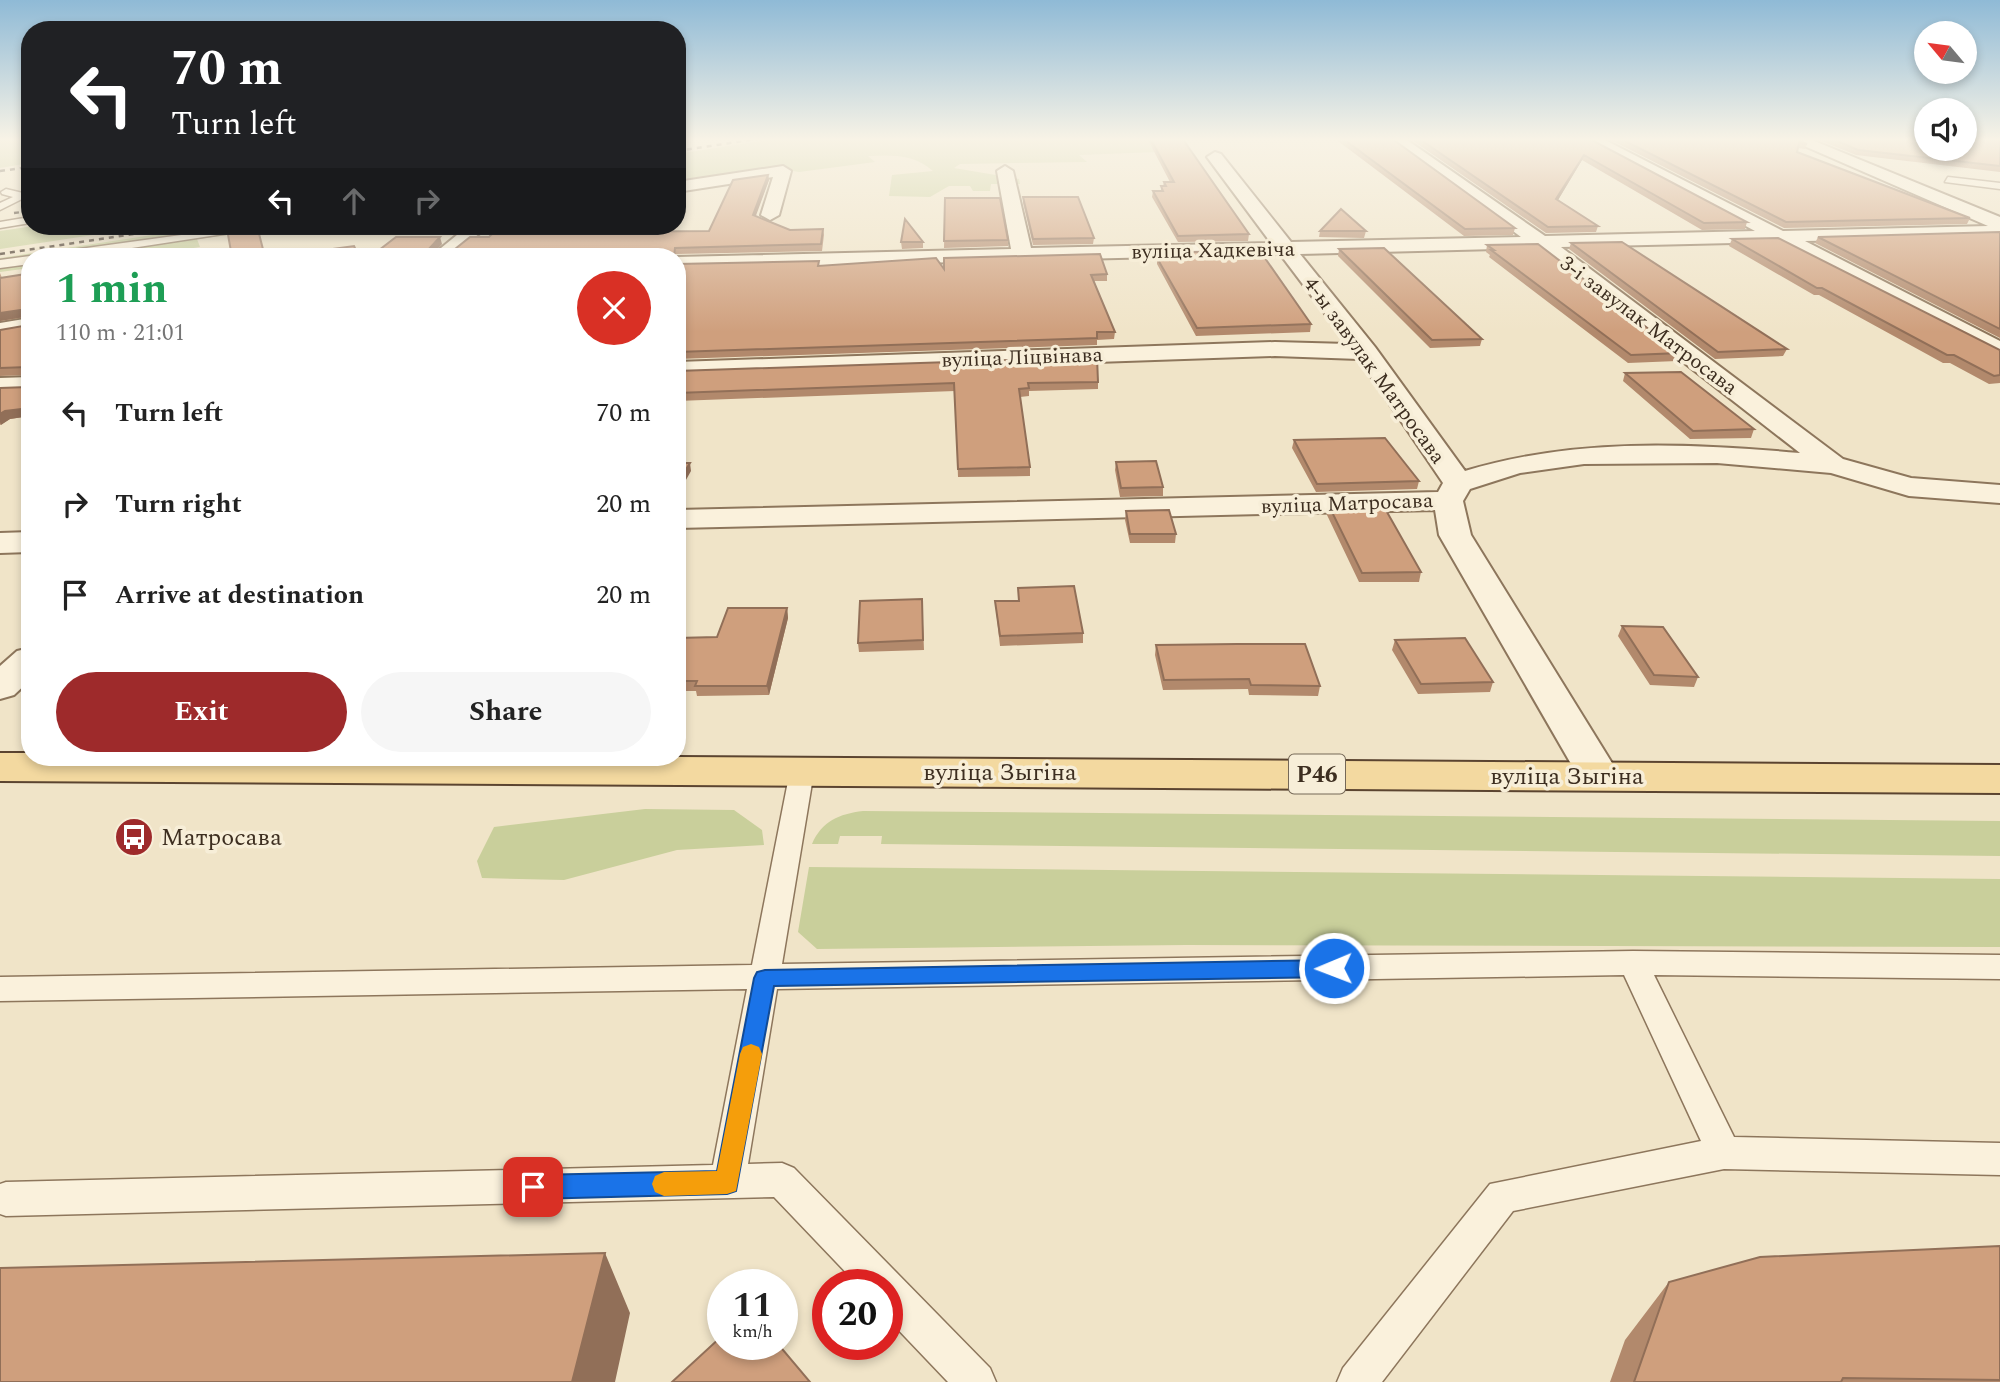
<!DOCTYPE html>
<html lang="en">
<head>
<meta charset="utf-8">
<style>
  :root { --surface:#fff; --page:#f6f6f6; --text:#222; --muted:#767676; --accent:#9e2a2b }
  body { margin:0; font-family:Spectral,serif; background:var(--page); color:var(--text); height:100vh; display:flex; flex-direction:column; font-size:26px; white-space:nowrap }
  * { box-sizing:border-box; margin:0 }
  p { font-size:23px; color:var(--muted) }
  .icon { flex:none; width:38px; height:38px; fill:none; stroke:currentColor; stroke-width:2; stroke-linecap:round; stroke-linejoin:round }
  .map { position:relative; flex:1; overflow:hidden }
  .sheet { position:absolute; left:21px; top:248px; width:665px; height:518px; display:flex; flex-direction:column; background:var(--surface); border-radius:28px; box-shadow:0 4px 10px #0003 }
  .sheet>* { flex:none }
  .top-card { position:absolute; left:21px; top:21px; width:665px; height:214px; border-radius:28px; box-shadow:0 4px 10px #0003; background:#202124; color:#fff; overflow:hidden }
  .needle { width:46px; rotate:299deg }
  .controls { position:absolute; left:1914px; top:21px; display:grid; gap:14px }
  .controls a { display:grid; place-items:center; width:63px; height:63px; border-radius:50%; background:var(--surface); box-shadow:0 4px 10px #0003; font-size:35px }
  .speed { position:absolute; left:707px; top:1269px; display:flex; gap:14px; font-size:35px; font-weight:700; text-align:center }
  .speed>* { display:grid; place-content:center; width:91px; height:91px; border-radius:50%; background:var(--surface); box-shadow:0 4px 10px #0003; line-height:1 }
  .speed small { font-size:18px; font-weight:400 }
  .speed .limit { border:10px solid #d22; background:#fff; color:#111 }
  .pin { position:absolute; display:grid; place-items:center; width:60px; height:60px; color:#fff; margin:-30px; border-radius:14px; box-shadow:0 4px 10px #0006 }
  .me { position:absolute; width:77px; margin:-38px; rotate:269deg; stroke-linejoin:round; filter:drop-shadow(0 0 5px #0008) }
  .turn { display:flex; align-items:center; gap:24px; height:147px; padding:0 35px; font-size:32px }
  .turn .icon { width:91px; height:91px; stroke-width:2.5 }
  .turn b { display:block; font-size:49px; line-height:60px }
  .lanes { display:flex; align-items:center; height:66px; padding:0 35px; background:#0003; justify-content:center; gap:35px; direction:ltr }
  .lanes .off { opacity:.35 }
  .round { display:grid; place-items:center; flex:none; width:74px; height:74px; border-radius:37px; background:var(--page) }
  .overview { display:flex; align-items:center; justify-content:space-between; height:119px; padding:0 35px }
  h1 { font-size:42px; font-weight:700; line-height:52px; color:#1e9e55 }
  .cta { display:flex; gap:14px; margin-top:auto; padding:14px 35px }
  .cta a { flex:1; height:80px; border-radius:42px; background:var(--accent); color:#fff; font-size:28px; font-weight:700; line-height:80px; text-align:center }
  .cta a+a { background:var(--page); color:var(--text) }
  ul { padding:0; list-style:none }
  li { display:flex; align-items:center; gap:21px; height:91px; padding:0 35px }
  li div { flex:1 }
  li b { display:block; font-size:26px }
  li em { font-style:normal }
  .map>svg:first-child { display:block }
  .green { fill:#c9cf9b }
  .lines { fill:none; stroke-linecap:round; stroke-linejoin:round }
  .service-casing { stroke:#8d765c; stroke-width:3 }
  .minor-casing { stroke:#8d765c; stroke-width:4 }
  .primary-casing { stroke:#5b4430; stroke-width:4 }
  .service { fill:#faf1dc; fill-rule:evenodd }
  .minor { fill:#faf1dc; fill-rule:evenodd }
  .primary { fill:#f3d9a0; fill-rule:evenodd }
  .rail { stroke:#3d2e20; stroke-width:2.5; stroke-dasharray:5 5; stroke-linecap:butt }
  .wall { fill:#b2896c }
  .shaded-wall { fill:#916f58 }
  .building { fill:#cf9f7d; stroke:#916f58; stroke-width:2 }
  .route { fill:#1a73e8; stroke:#114b97; stroke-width:2 }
  .slow { fill:#f59e0b }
  .labels { text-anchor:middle; stroke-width:7; stroke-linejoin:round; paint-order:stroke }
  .far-street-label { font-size:21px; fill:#3d2e20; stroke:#f7eed8 }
  .shield { fill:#f7eed8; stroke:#756857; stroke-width:2 }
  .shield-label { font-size:23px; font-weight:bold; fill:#3d2e20 }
  .street-label { font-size:24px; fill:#3d2e20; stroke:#f7eed8 }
  .poi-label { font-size:24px; fill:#3d2e20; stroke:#f7eed8; text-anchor:start }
</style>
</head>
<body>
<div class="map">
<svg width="2000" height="1382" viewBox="0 0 2000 1382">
  <rect width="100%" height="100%" fill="#f0e4c8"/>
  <path class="green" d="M0,138h30v25l-30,5z
    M780,138h367l11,14 -79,3 8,7 -127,2 -6,4 65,11 1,5h-29l-1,7h-17l-3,-5h-21l-19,11 -41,-1 3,-21 41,-4c-20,-17 -40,-16 -65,-15l7,6 -76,10 -30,-5 -92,13v-26z
    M34,226h119l-153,23v-18z
    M212,226h85l-100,13 3,8 -66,10h-104v11l-30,4v-14z
    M645,809l89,1 28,20 2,15 -87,5 -113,30 -82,-2 -5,-17 17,-34z
    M863,811l1137,10v35l-1119,-12 1,-8h-42l-2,8h-26c10,-23 27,-30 51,-33z
    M809,867l1191,12v68l-814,-2 -369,4 -19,-17z"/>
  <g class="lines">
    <defs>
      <path id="service" d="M1948,177l52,6v6l-55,-7z
        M6,189l21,5 1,2 -28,14v-7l13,-6 -11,-3 -1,-2z
        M30,217v6l-30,5v-6z
        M247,226h28l-202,31h-29l6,-4z
        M30,256l3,1h-3v7l-30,4v-8z
        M802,763l9,2 3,6 -32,193 851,-13 367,4v24l-346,-4 80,162 266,6v32l-276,-6 -211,42 -131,171h-45l6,-14 147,-184 211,-43 -77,-166 -847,14 -29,175 34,-1 12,5 196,200 6,14h-48l-61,-64v-34h-30l-83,-87 -768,19 -6,-2v-30l6,-2 707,-17 34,-176 -747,12v-24l752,-12 38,-194 3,-6z"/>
      <path id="minor" d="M1387,138h17l141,98 210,-5 -173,-93h19l182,93 205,-5 -202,-88h21l193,79v20l-195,4 195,100v16l-224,-115 -215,5 282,212 68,19 89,7v18l-91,-7 -78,-23 -114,-10 -133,1 -64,9 -50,16 -7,12 8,34 149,241 -6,10 -15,4 -15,-4 -6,-10 -139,-241 -4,-25 -758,18v-18l761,-18 5,-9 -84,-124 -84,-3 -598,20v-14l598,-20 73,2 -68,-90 -603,15 -1,-12 335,-8 -14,-78 8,-5 8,5 18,77 240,-5 -64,-86 8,-5 6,2 70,88 230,-5zM1537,248l263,205c-113,-10 -226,-15 -335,18l-90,-124 -75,-93z
        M783,166l8,5 -12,44 -9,5 -9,-5 12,-38 -96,15v-10z
        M468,226h20l-36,31h-22z
        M30,318v14l-30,5v-14z
        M30,377v16l-30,1v-16z
        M30,532v20l-30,1v-20z
        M30,648v32l-16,15 -14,4v-33l17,-15z"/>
      <path id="primary" d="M0,753h30v5l647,-1 1323,8v28l-2000,-12z"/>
    </defs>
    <use href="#service" class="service-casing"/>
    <use href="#minor" class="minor-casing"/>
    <use href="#primary" class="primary-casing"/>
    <use href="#service" class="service"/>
    <use href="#minor" class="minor"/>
    <use href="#primary" class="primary"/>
    <path class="rail" d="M677,151l86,-13
      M0,171l30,-4
      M14,213l16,-2
      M0,254l188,-28"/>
  </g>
  <path class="wall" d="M1147,138h35l67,96 -1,7 -70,1 -26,-45 1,-6h8v-5h2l1,-4h6z
    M1334,138h57l124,90 -2,7 -49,1z
    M1409,138h179l159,84 -2,7 -43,1 -120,-70 -24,40 40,26 -2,6 -50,1z
    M1607,138h187l13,6 -2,5 -7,-1 -1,4 173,66 -3,6 -183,4z
    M1814,138h186v34l-144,-17z
    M768,175l1,5 -14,36 35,14 33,-1 1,6 -2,16 -146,3 -306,3 72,-13 -8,8 16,1 259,-22z
    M1023,197l71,41 -1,6 -60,1 -10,-42z
    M945,198l63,42v6l-64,2z
    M1320,231h46l-2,7 -45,-1z
    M2000,232v106l-185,-95 3,-6z
    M1732,239l268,111v33l-11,1 -39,-21h-7l-124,-68h-5l-85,-49z
    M901,242h22v6l-21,1z
    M1571,243l216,106 -4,7 -68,3 -146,-110z
    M1487,245l193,108 -3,8 -49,2 -139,-106 1,-2 -4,-3z
    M1339,249l143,90 -2,7 -50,2 -92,-92z
    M1188,252l123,72 -1,8 -114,4 -39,-72v-6l30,-1z
    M677,264l142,2 288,8v7h-13l21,51 -1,7 -17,1v5l-420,14z
    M0,273l2,5 24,-4 4,7v135l-20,3 -10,6v-37l28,-1v-12l-28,1v-46l29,-5 -1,-8 -28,4z
    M677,371l421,11v7l-69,2v5l-9,1 10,70v9l-72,1 -3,-86 -278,10z
    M1625,373l129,56 -3,9 -61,1 -67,-58z
    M1294,440l125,41 -2,8 -101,3 -24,-44z
    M1116,462l47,25v9l-43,1 -5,-27z
    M1329,506l92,66 -2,10h-60l-32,-67z
    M1126,511l50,23 -1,9h-45l-5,-23z
    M1018,588l65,45v10l-83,3 -5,-45h23z
    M922,599l2,51 -65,2 -1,-9z
    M787,608l1,10 -19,77 -72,1 -1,-5h-19v-53l40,-1z
    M1622,626l76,51 -4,10 -44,-2 -32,-49z
    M1395,640l98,42 -3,10 -72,2 -26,-44z
    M1156,645l164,41 -2,10 -69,-1 -1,-6 -85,1 -8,-35z
    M2000,1246v136h-390l15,-42 44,-58z"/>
  <path class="shaded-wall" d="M1584,155l-2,5 -27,45 1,-6z
    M768,175l1,5 -15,41 -1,-6z
    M440,237l2,7 -12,13 -4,-5z
    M26,274l4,7v22l-4,-7z
    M28,309l2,7 -30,5v-8z
    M29,408l1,2v6l-20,3 -9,6 -1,-3v-8l5,-3z
    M690,463l1,8 -14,25v-12z
    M787,608l1,10 -19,77 -2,-9z
    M605,1253l25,60 -15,69h-43z"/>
  <path class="building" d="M1150,138h32l67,96 -71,2 -25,-45h10l-2,-5h5l-2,-4h10z
    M1342,138h49l124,90 -50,1z
    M1418,138h170l159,84 -43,1 -120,-68 -28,44 42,27 -50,1z
    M1619,138h175l13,6 -8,-1 -2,9 173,66 -184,4z
    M1830,138h97v11h38v-11h35v28l-142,-16z
    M768,175l-15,40 37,15 33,-1 -2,15 -146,4 -1,9h-304l26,-20h44l-14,15 24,1 20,-16h19l4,-4 216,-2 24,-51z
    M1023,197h55l16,41 -61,1z
    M945,198h55l8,42 -64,1z
    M1341,209l25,22h-46z
    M905,219l18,23h-22z
    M250,226h7l8,31h-33l-5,-28z
    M2000,232v97l-182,-92z
    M1778,238l222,112v25l-6,1 -40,-21h-7l-125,-67h-5l-85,-49z
    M1622,242l165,107 -69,3 -147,-109z
    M1538,244l142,109 -49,2 -140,-105h3l-7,-5z
    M354,246l5,11h-86z
    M1384,248l98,91 -50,1 -93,-91z
    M1260,251l51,73 -114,4 -40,-70 33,-1 -2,-5z
    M1100,254l7,20 -16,1 24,57h-18v6l-420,14v-88l142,-3 -1,5 118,-8 8,11v-11z
    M26,274v22h4v112l-25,3 -5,3v-26l28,-1v-20l-28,1v-38l29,-5 -1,-16 -28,4v-35z
    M1097,357l1,25 -70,1 1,5 -10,1 11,78 -72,2 -4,-86 -277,10v-22z
    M1681,372l73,57 -61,2 -68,-58z
    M1385,438l34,43 -102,3 -23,-44z
    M1156,461l7,26 -42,1 -5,-26z
    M677,463h13l-13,21z
    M1383,505l38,67 -59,1 -33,-67z
    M1169,510l7,24h-46l-4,-23z
    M1074,586l9,47 -83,3 -5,-35h24l-1,-13z
    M922,599l1,41 -65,3 2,-42z
    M728,608h59l-20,78h-72l2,-5h-20v-43l40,-1z
    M1622,626l41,1 35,50 -44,-2z
    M1465,638l28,44 -72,2 -26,-44z
    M1237,644h68l15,42 -69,-1 -2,-6 -85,1 -8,-35z
    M2000,1246v134l-157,-2 -2,4h-207l35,-100 91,-25z
    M605,1253l-33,129h-572v-114z
    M723,1335v9h55l32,38h-138z"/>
  <linearGradient id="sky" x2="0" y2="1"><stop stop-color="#8fbad6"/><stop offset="0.42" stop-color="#f8f3e6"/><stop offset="1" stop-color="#f8f3e6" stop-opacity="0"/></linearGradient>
  <rect width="2000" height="332" fill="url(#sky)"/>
  <path class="route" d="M1334,960l8,2 3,6 -3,6 -8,3 -560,9 -38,205 -9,3 -194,5 -9,-3 -3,-9 3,-8 9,-4 184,-4 37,-193 3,-6 8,-2z"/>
  <path class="slow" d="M751,1044l8,3 3,7 -26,137 -9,3 -63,2 -9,-4 -3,-8 3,-8 9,-4 53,-1 23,-117 3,-7z"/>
  <defs>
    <symbol id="bus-disc" viewBox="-11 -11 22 22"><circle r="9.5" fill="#9e2a2b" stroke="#f7eed8"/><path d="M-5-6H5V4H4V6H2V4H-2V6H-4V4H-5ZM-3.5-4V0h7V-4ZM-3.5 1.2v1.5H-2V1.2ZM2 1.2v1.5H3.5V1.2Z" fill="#fff"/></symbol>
  </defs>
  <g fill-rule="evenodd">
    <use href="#bus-disc" x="112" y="815" width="44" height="44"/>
  </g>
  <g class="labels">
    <g class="far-street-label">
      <text transform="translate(1213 250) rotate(-1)" y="7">вуліца Хадкевіча</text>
      <text transform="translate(1649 325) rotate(37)" y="7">3-і завулак Матросава</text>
      <text transform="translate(1022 357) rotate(-2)" y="7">вуліца Ліцвінава</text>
      <text transform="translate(1375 370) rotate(54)" y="7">4-ы завулак Матросава</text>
      <text transform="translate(1347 503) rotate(-2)" y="7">вуліца Матросава</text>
    </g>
    <rect class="shield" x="1289" y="754.5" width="56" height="39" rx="5"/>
    <g class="shield-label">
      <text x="1317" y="782">Р46</text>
    </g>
    <g class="street-label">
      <text x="1000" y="780">вуліца Зыгіна</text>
      <text x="1567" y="784">вуліца Зыгіна</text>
    </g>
    <g class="poi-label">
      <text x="161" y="845">Матросава</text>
    </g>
  </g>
</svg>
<div class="controls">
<a><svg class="needle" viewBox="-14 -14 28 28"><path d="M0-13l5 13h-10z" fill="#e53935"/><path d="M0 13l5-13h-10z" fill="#767676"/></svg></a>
<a><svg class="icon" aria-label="sound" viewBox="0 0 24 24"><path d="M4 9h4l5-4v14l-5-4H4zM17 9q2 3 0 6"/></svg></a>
</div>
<div class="speed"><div>11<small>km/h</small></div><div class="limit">20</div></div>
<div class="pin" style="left:533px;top:1187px;background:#d93025"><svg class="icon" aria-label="arrive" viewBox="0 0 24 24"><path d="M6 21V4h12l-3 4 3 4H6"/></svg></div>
<svg class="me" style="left:1334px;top:968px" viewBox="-20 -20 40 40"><circle r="17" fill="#1a73e8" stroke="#fff" stroke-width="3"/><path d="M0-11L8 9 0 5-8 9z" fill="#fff"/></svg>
<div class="top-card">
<div class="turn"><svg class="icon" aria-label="left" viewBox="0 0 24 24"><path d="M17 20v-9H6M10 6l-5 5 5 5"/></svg><div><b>70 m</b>Turn left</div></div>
<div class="lanes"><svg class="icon" aria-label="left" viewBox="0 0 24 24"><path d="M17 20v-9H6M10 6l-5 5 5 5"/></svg><svg class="icon off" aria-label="ahead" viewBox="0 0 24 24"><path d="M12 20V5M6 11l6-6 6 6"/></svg><svg class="icon off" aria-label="right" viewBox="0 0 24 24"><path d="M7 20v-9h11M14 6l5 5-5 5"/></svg></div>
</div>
<section class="sheet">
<div class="overview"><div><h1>1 min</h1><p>110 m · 21:01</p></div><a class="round" style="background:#d93025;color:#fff"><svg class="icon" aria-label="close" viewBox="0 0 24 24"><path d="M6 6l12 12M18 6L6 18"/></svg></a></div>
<ul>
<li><svg class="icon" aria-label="left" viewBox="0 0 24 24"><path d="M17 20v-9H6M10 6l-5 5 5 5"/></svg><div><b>Turn left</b></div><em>70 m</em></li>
<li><svg class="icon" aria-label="right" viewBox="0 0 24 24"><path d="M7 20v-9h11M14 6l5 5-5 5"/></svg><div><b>Turn right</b></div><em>20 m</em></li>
<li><svg class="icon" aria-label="arrive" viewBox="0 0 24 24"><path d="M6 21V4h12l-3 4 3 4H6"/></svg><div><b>Arrive at destination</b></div><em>20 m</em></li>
</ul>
<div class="cta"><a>Exit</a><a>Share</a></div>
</section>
</div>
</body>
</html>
